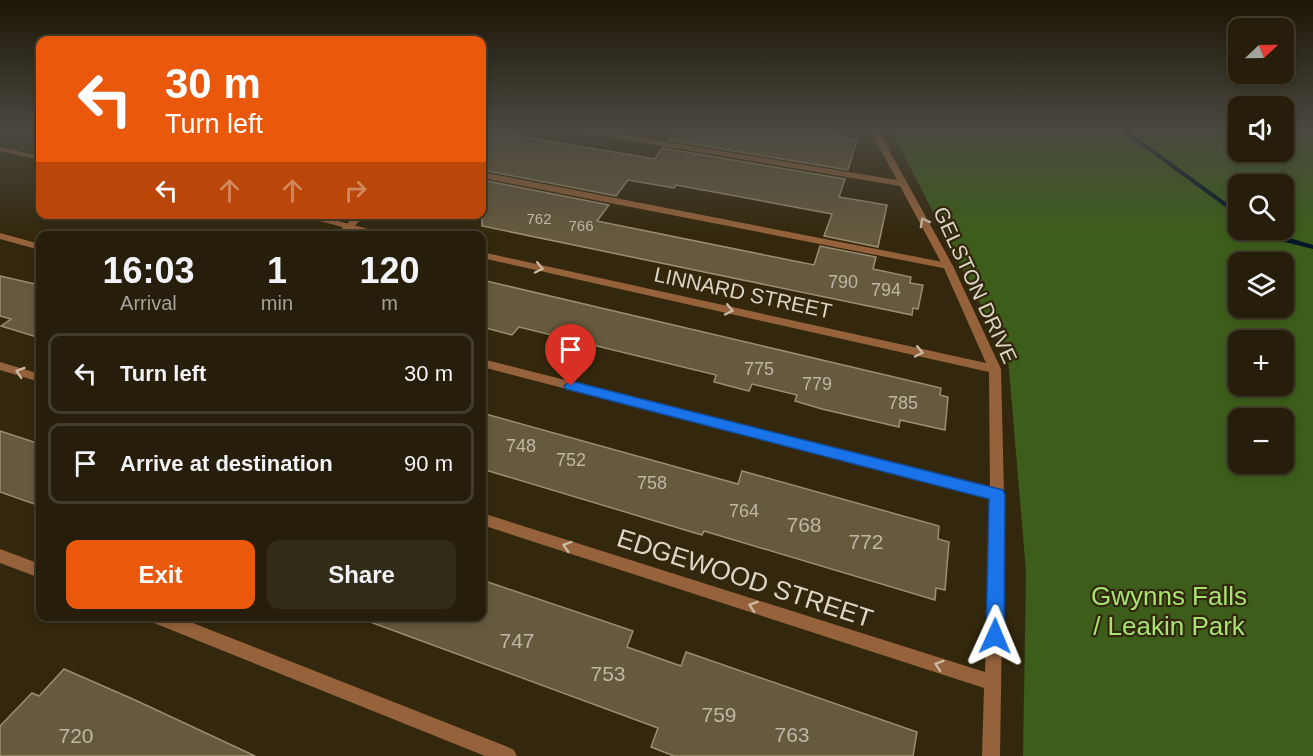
<!DOCTYPE html>
<html lang="en">
<head>
<meta charset="utf-8">
<style>
  :root { --surface:#261e0a; --page:#322b18; --text:#f1f3f6; --muted:#a4a29c; --line:#423c2b; --accent:#ea580c }
  body { margin:0; font-family:Helvetica,sans-serif; background:var(--page); color:var(--text); height:100vh; display:flex; flex-direction:column; font-size:22px; white-space:nowrap }
  * { box-sizing:border-box; margin:0 }
  p { font-size:20px; color:var(--muted) }
  .icon { flex:none; width:33px; height:33px; fill:none; stroke:currentColor; stroke-width:2; stroke-linecap:round; stroke-linejoin:round }
  .map { position:relative; flex:1; overflow:hidden }
  .panel { position:absolute; left:36px; top:231px; width:450px; height:390px; display:flex; flex-direction:column; background:var(--surface); border-radius:12px; box-shadow:0 3px 9px #0003,0 0 0 2px var(--line) }
  .panel>* { flex:none }
  .banner { position:absolute; left:36px; top:36px; width:450px; height:183px; border-radius:12px; box-shadow:0 3px 9px #0003,0 0 0 2px var(--line); background:#ea580c; color:#fff; overflow:hidden }
  .needle { width:39px; rotate:68deg }
  .tools { position:absolute; left:1228px; top:18px; display:grid; gap:12px }
  .tools a { display:grid; place-items:center; width:66px; height:66px; border-radius:12px; background:var(--surface); box-shadow:0 3px 9px #0003,0 0 0 2px var(--line); font-size:30px }
  .pin { position:absolute; display:grid; place-items:center; width:51px; height:51px; color:#fff; margin:-62px -26px; border-radius:50% 50% 50% 0; rotate:-45deg; box-shadow:0 0 6px #0007 }
  .pin .icon { rotate:45deg }
  .me { position:absolute; width:66px; margin:-33px; rotate:1deg; stroke-linejoin:round; filter:drop-shadow(0 0 4px #0008) }
  .turn { display:flex; align-items:center; gap:21px; height:126px; padding:0 30px; font-size:27px }
  .turn .icon { width:78px; height:78px; stroke-width:2.5 }
  .turn b { display:block; font-size:42px; line-height:51px }
  .lanes { display:flex; align-items:center; height:57px; padding:0 30px; background:#0003; justify-content:center; gap:30px; direction:ltr }
  .lanes .off { opacity:.35 }
  .eta { display:flex; justify-content:space-evenly; align-items:center; height:102px; text-align:center }
  .eta b { font-size:36px; font-weight:600; line-height:42px }
  .button { display:flex; gap:12px; margin-top:auto; padding:12px 30px }
  .button a { flex:1; height:69px; border-radius:12px; background:var(--accent); color:#fff; font-size:24px; font-weight:600; line-height:69px; text-align:center }
  .button a+a { background:var(--page); color:var(--text) }
  ul { padding:0; list-style:none }
  li { display:flex; align-items:center; gap:18px; height:81px; margin:0 12px 9px; padding:0 18px; border:3px solid var(--line); border-radius:12px }
  li div { flex:1 }
  li b { display:block; font-size:22px }
  li em { font-style:normal }
  .map>svg:first-child { display:block }
  .green { fill:#3c5e1a; fill-rule:evenodd }
  .lines { fill:none; stroke-linecap:round; stroke-linejoin:round }
  .stream { fill:#00172b; fill-rule:evenodd }
  .building { fill:#655a3e; stroke:#9a8e71; stroke-width:1.5 }
  .lane { fill:#95623b; fill-rule:evenodd }
  .street { fill:#95623b; fill-rule:evenodd }
  .oneway { stroke:#cab9a3 }
  .route { fill:#1a73e8; stroke:#114b97; stroke-width:1.5 }
  .labels { text-anchor:middle; stroke-width:4.5; stroke-linejoin:round; paint-order:stroke }
  .far-number-label { font-size:15px; fill:#beb7a4 }
  .number-label { font-size:18px; fill:#beb7a4 }
  .street-label { font-size:21px; fill:#dcd6c6; stroke:#33280d }
  .near-number-label { font-size:21px; fill:#beb7a4 }
  .near-street-label { font-size:26px; fill:#dcd6c6; stroke:#33280d }
  .near-park-label { font-size:26px; fill:#a6e472; stroke:#33280d }
</style>
</head>
<body>
<div class="map">
<svg width="1313" height="756" viewBox="0 0 1313 756">
  <rect width="100%" height="100%" fill="#33280d"/>
  <path class="green" d="M891,130h348v22h45v-22h29v626h-290l3,-184 -18,-214zM1239,184h45v46h-45zM1239,262h45v46h-45zM1239,340h45v46h-45zM1239,418h45v46h-45z"/>
  <g class="lines">
    <path class="stream" d="M1120,130h7l112,82v5z
      M1261,230h8l14,6 30,9v4l-36,-9 -16,-8z"/>
  </g>
  <path class="building" d="M482,130l173,29 7,-11 183,31 -6,18 48,8 -9,42 -54,-11 8,-22 -156,-29 -2,3 -46,-8 -12,16 -134,-26z
    M676,130h134l47,10 -9,30 -180,-30z
    M482,180l127,25 -12,16 217,44 6,-19 56,11 -3,12 38,8 -1,6 13,2 -5,24 -5,-1 -1,7 -430,-89z
    M0,276l40,9v53l-39,-12 10,-7 -11,-3z
    M482,280l459,108 -1,7 8,2 -3,33 -45,-10 -1,7 -77,-18 -27,-8 2,-6 -45,-11 -3,7 -35,-9 2,-7 -197,-48 -7,8 -30,-8z
    M482,413l256,71 4,-13 197,55 -1,13 11,3 -4,48 -9,-2 -1,12 -231,-69 -2,4 -220,-66z
    M0,431l40,13v62l-40,-14z
    M482,580l151,51 -6,16 54,19 5,-14 231,80 -4,24h-239l-23,-9 7,-19 -296,-109 1,-3h119z
    M64,669l71,31 120,56h-255v-30l32,-33 7,3z"/>
  <g class="lines">
    <path class="lane" d="M482,172l466,91 5,3 -5,3 -466,-91z
      M357,214h10l-23,22h-10z
      M0,233l40,11v6l-40,-11z
      M482,359l515,130 5,2 2,4 -2,4 -5,2 -515,-134z
      M0,549l40,15v14l-40,-15z
      M147,616h28l333,131 6,3 3,6h-32l-336,-135z"/>
    <path class="street" d="M575,130h19l303,50 -27,-50h8l75,136 48,103 3,126 -4,261h-18l2,-68 -502,-163v-12l503,159 5,-177 -1,-123 -507,-114v-6l504,111 -43,-97 -43,-80 -321,-54z
      M0,147l40,9v4l-40,-9z
      M293,214h18l84,22h-18z
      M0,362l40,12v8l-40,-12z"/>
  </g>
  <defs><path id="oneway-chevron" d="M-2-3.5L2.5 0L-2 3.5" fill="none" stroke-width="1.6" stroke-linecap="round" stroke-linejoin="round" transform="scale(1.5)"/></defs>
  <g class="oneway">
    <use href="#oneway-chevron" transform="translate(924 222) rotate(-119)"/>
    <use href="#oneway-chevron" transform="translate(539 268) rotate(12)"/>
    <use href="#oneway-chevron" transform="translate(729 310) rotate(12)"/>
    <use href="#oneway-chevron" transform="translate(919 352) rotate(12)"/>
    <use href="#oneway-chevron" transform="translate(20 372) rotate(-162)"/>
    <use href="#oneway-chevron" transform="translate(567 546) rotate(-162)"/>
    <use href="#oneway-chevron" transform="translate(753 606) rotate(-162)"/>
    <use href="#oneway-chevron" transform="translate(939 665) rotate(-162)"/>
  </g>
  <linearGradient id="sky" x2="0" y2="1"><stop stop-color="#1c1607"/><stop offset="0.55" stop-color="#4a4840"/><stop offset="1" stop-color="#4a4840" stop-opacity="0"/></linearGradient>
  <rect width="1313" height="236" fill="url(#sky)"/>
  <path class="route" d="M571,381l432,109 2,5 -1,141 -2,6 -7,3 -6,-3 -3,-6 3,-137 -423,-110 -2,-3z"/>
  <g class="labels">
    <g class="far-number-label">
      <text x="539" y="224">762</text>
      <text x="581" y="231">766</text>
    </g>
    <g class="number-label">
      <text x="843" y="288">790</text>
      <text x="886" y="296">794</text>
      <text x="759" y="375">775</text>
      <text x="817" y="390">779</text>
      <text x="903" y="409">785</text>
      <text x="521" y="452">748</text>
      <text x="571" y="466">752</text>
      <text x="652" y="489">758</text>
      <text x="744" y="517">764</text>
    </g>
    <g class="street-label">
      <text transform="translate(975 285) rotate(65)" y="7">GELSTON DRIVE</text>
      <text transform="translate(743 293) rotate(12)" y="7">LINNARD STREET</text>
    </g>
    <g class="near-number-label">
      <text x="804" y="532">768</text>
      <text x="866" y="549">772</text>
      <text x="517" y="648">747</text>
      <text x="608" y="681">753</text>
      <text x="719" y="722">759</text>
      <text x="792" y="742">763</text>
      <text x="76" y="743">720</text>
    </g>
    <g class="near-street-label">
      <text transform="translate(745 578) rotate(18)" y="9">EDGEWOOD STREET</text>
    </g>
    <g class="near-park-label">
      <text x="1169" y="605">Gwynns Falls<tspan x="1169" dy="30">/ Leakin Park</tspan></text>
    </g>
  </g>
</svg>
<div class="tools">
<a><svg class="needle" viewBox="-14 -14 28 28"><path d="M0-13l5 13h-10z" fill="#e53935"/><path d="M0 13l5-13h-10z" fill="#a4a29c"/></svg></a>
<a><svg class="icon" aria-label="sound" viewBox="0 0 24 24"><path d="M4 9h4l5-4v14l-5-4H4zM17 9q2 3 0 6"/></svg></a>
<a><svg class="icon" aria-label="search" viewBox="0 0 24 24"><circle cx="10" cy="10" r="6"/><path d="M15 15l6 6"/></svg></a>
<a><svg class="icon" aria-label="layers" viewBox="0 0 24 24"><path d="M12 4l9 5-9 5-9-5zM3 14l9 5 9-5"/></svg></a>
<a>+</a>
<a>−</a>
</div>
<div class="pin" style="left:571px;top:386px;background:#d93025"><svg class="icon" aria-label="arrive" viewBox="0 0 24 24"><path d="M6 21V4h12l-3 4 3 4H6"/></svg></div>
<svg class="me" style="left:995px;top:636px" viewBox="-20 -20 40 40"><path d="M0-17L14 15 0 8-14 15z" fill="#1a73e8" stroke="#fff" stroke-width="4"/></svg>
<div class="banner">
<div class="turn"><svg class="icon" aria-label="left" viewBox="0 0 24 24"><path d="M17 20v-9H6M10 6l-5 5 5 5"/></svg><div><b>30 m</b>Turn left</div></div>
<div class="lanes"><svg class="icon" aria-label="left" viewBox="0 0 24 24"><path d="M17 20v-9H6M10 6l-5 5 5 5"/></svg><svg class="icon off" aria-label="ahead" viewBox="0 0 24 24"><path d="M12 20V5M6 11l6-6 6 6"/></svg><svg class="icon off" aria-label="ahead" viewBox="0 0 24 24"><path d="M12 20V5M6 11l6-6 6 6"/></svg><svg class="icon off" aria-label="right" viewBox="0 0 24 24"><path d="M7 20v-9h11M14 6l5 5-5 5"/></svg></div>
</div>
<section class="panel">
<div class="eta">
<div><b>16:03</b><p>Arrival</p></div>
<div><b>1</b><p>min</p></div>
<div><b>120</b><p>m</p></div>
</div>
<ul>
<li><svg class="icon" aria-label="left" viewBox="0 0 24 24"><path d="M17 20v-9H6M10 6l-5 5 5 5"/></svg><div><b>Turn left</b></div><em>30 m</em></li>
<li><svg class="icon" aria-label="arrive" viewBox="0 0 24 24"><path d="M6 21V4h12l-3 4 3 4H6"/></svg><div><b>Arrive at destination</b></div><em>90 m</em></li>
</ul>
<div class="button"><a>Exit</a><a>Share</a></div>
</section>
</div>
</body>
</html>
